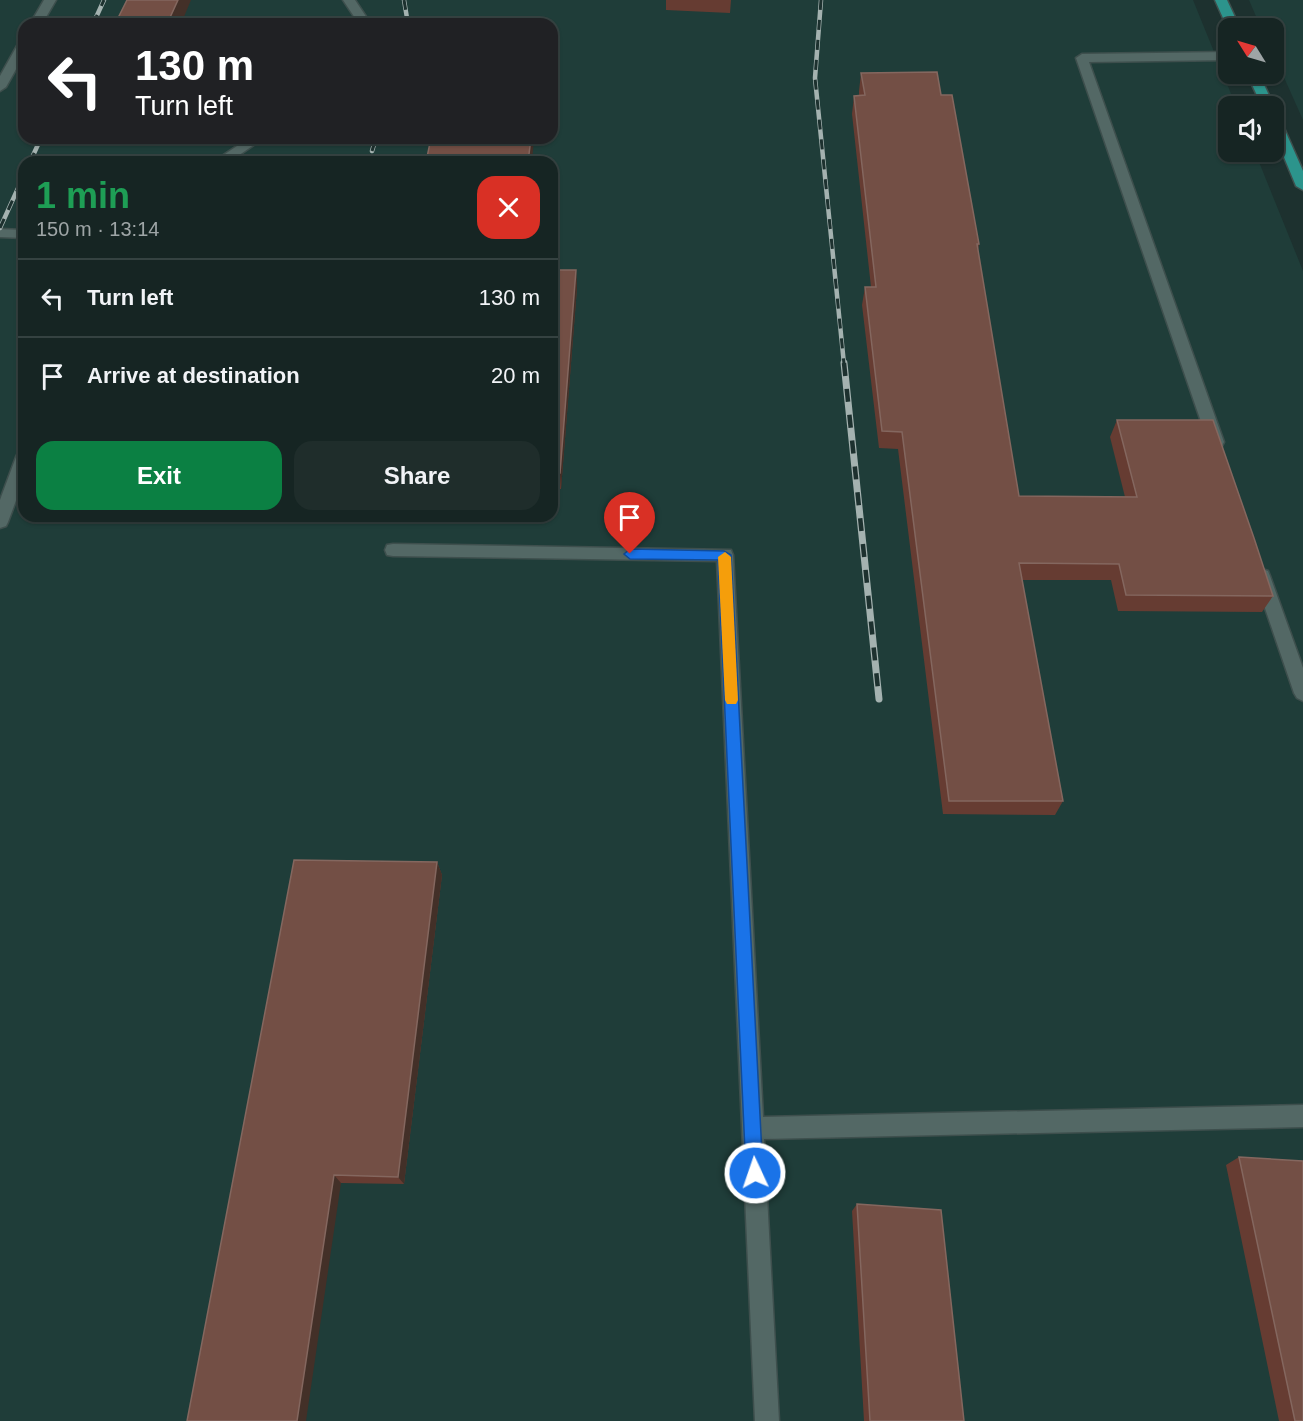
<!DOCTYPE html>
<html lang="en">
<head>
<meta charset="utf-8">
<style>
  :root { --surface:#162523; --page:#1f2d2b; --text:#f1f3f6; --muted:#9ea5a6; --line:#354241; --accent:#0b8043 }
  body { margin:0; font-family:Arial,sans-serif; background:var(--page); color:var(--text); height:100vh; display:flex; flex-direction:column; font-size:22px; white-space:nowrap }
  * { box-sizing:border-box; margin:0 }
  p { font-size:20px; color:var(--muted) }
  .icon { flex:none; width:33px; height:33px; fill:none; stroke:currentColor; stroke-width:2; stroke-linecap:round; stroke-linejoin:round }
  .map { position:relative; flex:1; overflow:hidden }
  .details { position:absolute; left:18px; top:156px; width:540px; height:366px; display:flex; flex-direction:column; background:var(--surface); border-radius:18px; box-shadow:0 2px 4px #0004,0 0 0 2px var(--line) }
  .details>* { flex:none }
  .hud { position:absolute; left:18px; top:18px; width:540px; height:126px; border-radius:18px; box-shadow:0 2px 4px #0004,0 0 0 2px var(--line); background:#202124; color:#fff; overflow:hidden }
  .needle { width:39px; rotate:307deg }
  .fabs { position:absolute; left:1218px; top:18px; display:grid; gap:12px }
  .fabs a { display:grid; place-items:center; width:66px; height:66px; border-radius:12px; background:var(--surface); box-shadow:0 2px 4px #0004,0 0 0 2px var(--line); font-size:30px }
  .pin { position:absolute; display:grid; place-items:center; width:51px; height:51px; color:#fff; margin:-62px -26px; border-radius:50% 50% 50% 0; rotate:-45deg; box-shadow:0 0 6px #0007 }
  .pin .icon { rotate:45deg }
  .me { position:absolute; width:66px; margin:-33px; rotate:357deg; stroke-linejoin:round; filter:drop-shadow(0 0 4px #0008) }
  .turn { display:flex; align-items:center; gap:21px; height:126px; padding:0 18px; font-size:27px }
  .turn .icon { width:78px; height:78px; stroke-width:2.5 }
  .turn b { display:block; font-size:42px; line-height:51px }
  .round { display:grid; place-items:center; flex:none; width:63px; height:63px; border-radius:18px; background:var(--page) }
  .headline { display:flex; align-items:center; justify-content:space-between; height:102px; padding:0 18px }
  h1 { font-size:36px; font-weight:800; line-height:45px; color:#1e9e55 }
  .button { display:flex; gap:12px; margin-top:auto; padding:12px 18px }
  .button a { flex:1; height:69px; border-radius:18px; background:var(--accent); color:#fff; font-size:24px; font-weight:800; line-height:69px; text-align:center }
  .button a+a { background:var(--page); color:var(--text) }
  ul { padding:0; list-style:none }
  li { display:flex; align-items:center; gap:18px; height:78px; padding:0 18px; border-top:2px solid var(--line) }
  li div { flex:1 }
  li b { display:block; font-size:22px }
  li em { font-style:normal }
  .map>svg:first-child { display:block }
  .built { fill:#1f3d39; fill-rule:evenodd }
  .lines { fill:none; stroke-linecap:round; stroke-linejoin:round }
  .minor-casing { stroke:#3e4f4d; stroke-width:3 }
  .major-casing { stroke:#3e4f4d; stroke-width:3 }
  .minor { fill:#536865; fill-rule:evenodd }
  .major { fill:#2c948c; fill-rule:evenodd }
  .rail-far1-casing { stroke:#a4b2b0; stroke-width:4.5 }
  .rail-casing { stroke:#a4b2b0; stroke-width:7 }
  .rail-far1 { stroke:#1d312f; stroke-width:3; stroke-dasharray:10; stroke-linecap:butt }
  .rail { stroke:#1d312f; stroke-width:4.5; stroke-dasharray:13; stroke-linecap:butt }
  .wall { fill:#663c32 }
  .shaded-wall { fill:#433028 }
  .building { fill:#734f45; stroke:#84675f; stroke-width:1.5 }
  .route { fill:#1a73e8; stroke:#114b97; stroke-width:1.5 }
  .slow { fill:#f59e0b }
</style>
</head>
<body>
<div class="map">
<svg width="1303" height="1421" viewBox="0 0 1303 1421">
  <rect width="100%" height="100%" fill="#1d312f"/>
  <path class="built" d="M0,0h1193l43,106h-8v46h27l48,119v1150h-1303zM24,24h528v114h-528zM24,162h528v354h-528z
    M1249,0h54v120l-29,-65v-27h-13z"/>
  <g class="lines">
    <defs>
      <path id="minor" d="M44,0h12l-14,24h-12z
        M343,0h12l16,24h-12z
        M24,40v15l-18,32 -6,4v-15l18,-32z
        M1228,52v8l-139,2 135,380 -2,4h-12l-2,-4 -132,-384 6,-4z
        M249,138h15l-35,24h-16z
        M0,229l24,1v8l-24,-1z
        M24,451v28l-16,43 -2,4 -6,2v-28l16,-43 2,-4z
        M393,544l338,6 2,5 30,562 540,-12v22l-539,12 15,282h-24l-38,-860 -324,-5 -6,-1 -2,-5 2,-5z
        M1262,569l6,2 2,5 33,92v33l-6,-3 -3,-5 -40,-117 2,-5z"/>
      <path id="major" d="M1215,0h12l13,28 -12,1z
        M1247,74h12l15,32v1l-12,-1z
        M1274,115l6,4 23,52v19l-7,-4 -22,-53z"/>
    </defs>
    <use href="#minor" class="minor-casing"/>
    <use href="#major" class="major-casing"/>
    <use href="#minor" class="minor"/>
    <use href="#major" class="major"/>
    <defs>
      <path id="rail-far1" d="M404,0l4,24
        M821,0l-6,78 29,286
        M93,24l11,-24
        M372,151l4,-13
        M30,162l11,-24
        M0,228l24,-53"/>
      <path id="rail" d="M844,363l35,336"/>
    </defs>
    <use href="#rail-far1" class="rail-far1-casing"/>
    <use href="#rail" class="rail-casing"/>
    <use href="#rail-far1" class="rail-far1"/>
    <use href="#rail" class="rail"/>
  </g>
  <path class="wall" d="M666,0h65l-1,13 -64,-3z
    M861,73l80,22 38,149 -1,7 41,245 106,1 -15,-60 7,-17 156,176 -11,16 -144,-1 -7,-31h-89l41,221 -8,14 -112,-1 -45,-365 -19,-1 -17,-143 3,-18h6l-19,-173 2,-18h5v-5z
    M552,270h24l1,18 -16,201h-9z
    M437,862l5,13 -38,309 -63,-1 -154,238z
    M1239,1157l64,264h-24l-53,-256z
    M857,1204l107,217h-100l-12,-210z"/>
  <path class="shaded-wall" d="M178,0h13l-10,24h-14z
    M531,138h3l-2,24h-4z
    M576,270l1,18 -16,201 -1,-16z
    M437,862l5,13 -38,309 -6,-7z
    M334,1175l7,8 -35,238h-9z"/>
  <path class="building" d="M127,0h51l-11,24h-52z
    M937,72l4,23h11l27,149h-2l42,252 118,1 -20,-77h96l41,118 19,58 -147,-1 -7,-31 -100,-1 44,238h-114l-47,-369 -20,-1 -17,-144h11l-22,-191 11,-1 -4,-22z
    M431,138h100l-3,24h-102z
    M552,270h24l-16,203h-8z
    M294,860l143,2 -39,315 -64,-2 -37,246h-110z
    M1239,1157l64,4v260h-8z
    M857,1204l84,6 23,211h-94z"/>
  <path class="route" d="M630,549l94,2 7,4 32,618 -2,6 -6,3 -6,-3 -3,-6 -28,-613 -88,-1 -6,-5z"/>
  <path class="slow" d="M725,552l6,5 7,143 -2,4h-9l-2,-4 -7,-143z"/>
</svg>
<div class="fabs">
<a><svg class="needle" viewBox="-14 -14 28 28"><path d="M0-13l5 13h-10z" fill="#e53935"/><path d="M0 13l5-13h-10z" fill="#9ea5a6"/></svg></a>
<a><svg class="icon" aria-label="sound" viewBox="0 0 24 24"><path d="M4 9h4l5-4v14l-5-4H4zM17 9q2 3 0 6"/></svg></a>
</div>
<div class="pin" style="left:630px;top:554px;background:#d93025"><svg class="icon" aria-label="arrive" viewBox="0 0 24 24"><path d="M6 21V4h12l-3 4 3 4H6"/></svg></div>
<svg class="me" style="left:755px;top:1173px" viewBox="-20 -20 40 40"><circle r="17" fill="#1a73e8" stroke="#fff" stroke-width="3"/><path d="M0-11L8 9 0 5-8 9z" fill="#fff"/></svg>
<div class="hud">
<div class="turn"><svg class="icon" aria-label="left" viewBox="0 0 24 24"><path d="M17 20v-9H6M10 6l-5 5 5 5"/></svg><div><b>130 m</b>Turn left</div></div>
</div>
<section class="details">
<div class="headline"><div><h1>1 min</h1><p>150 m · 13:14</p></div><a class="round" style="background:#d93025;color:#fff"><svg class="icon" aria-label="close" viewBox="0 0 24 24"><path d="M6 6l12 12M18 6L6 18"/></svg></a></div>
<ul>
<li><svg class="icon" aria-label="left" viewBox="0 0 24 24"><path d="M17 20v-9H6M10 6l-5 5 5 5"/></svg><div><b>Turn left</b></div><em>130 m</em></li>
<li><svg class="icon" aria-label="arrive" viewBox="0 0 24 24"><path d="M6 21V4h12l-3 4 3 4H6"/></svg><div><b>Arrive at destination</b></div><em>20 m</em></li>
</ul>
<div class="button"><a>Exit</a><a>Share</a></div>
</section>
</div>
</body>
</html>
